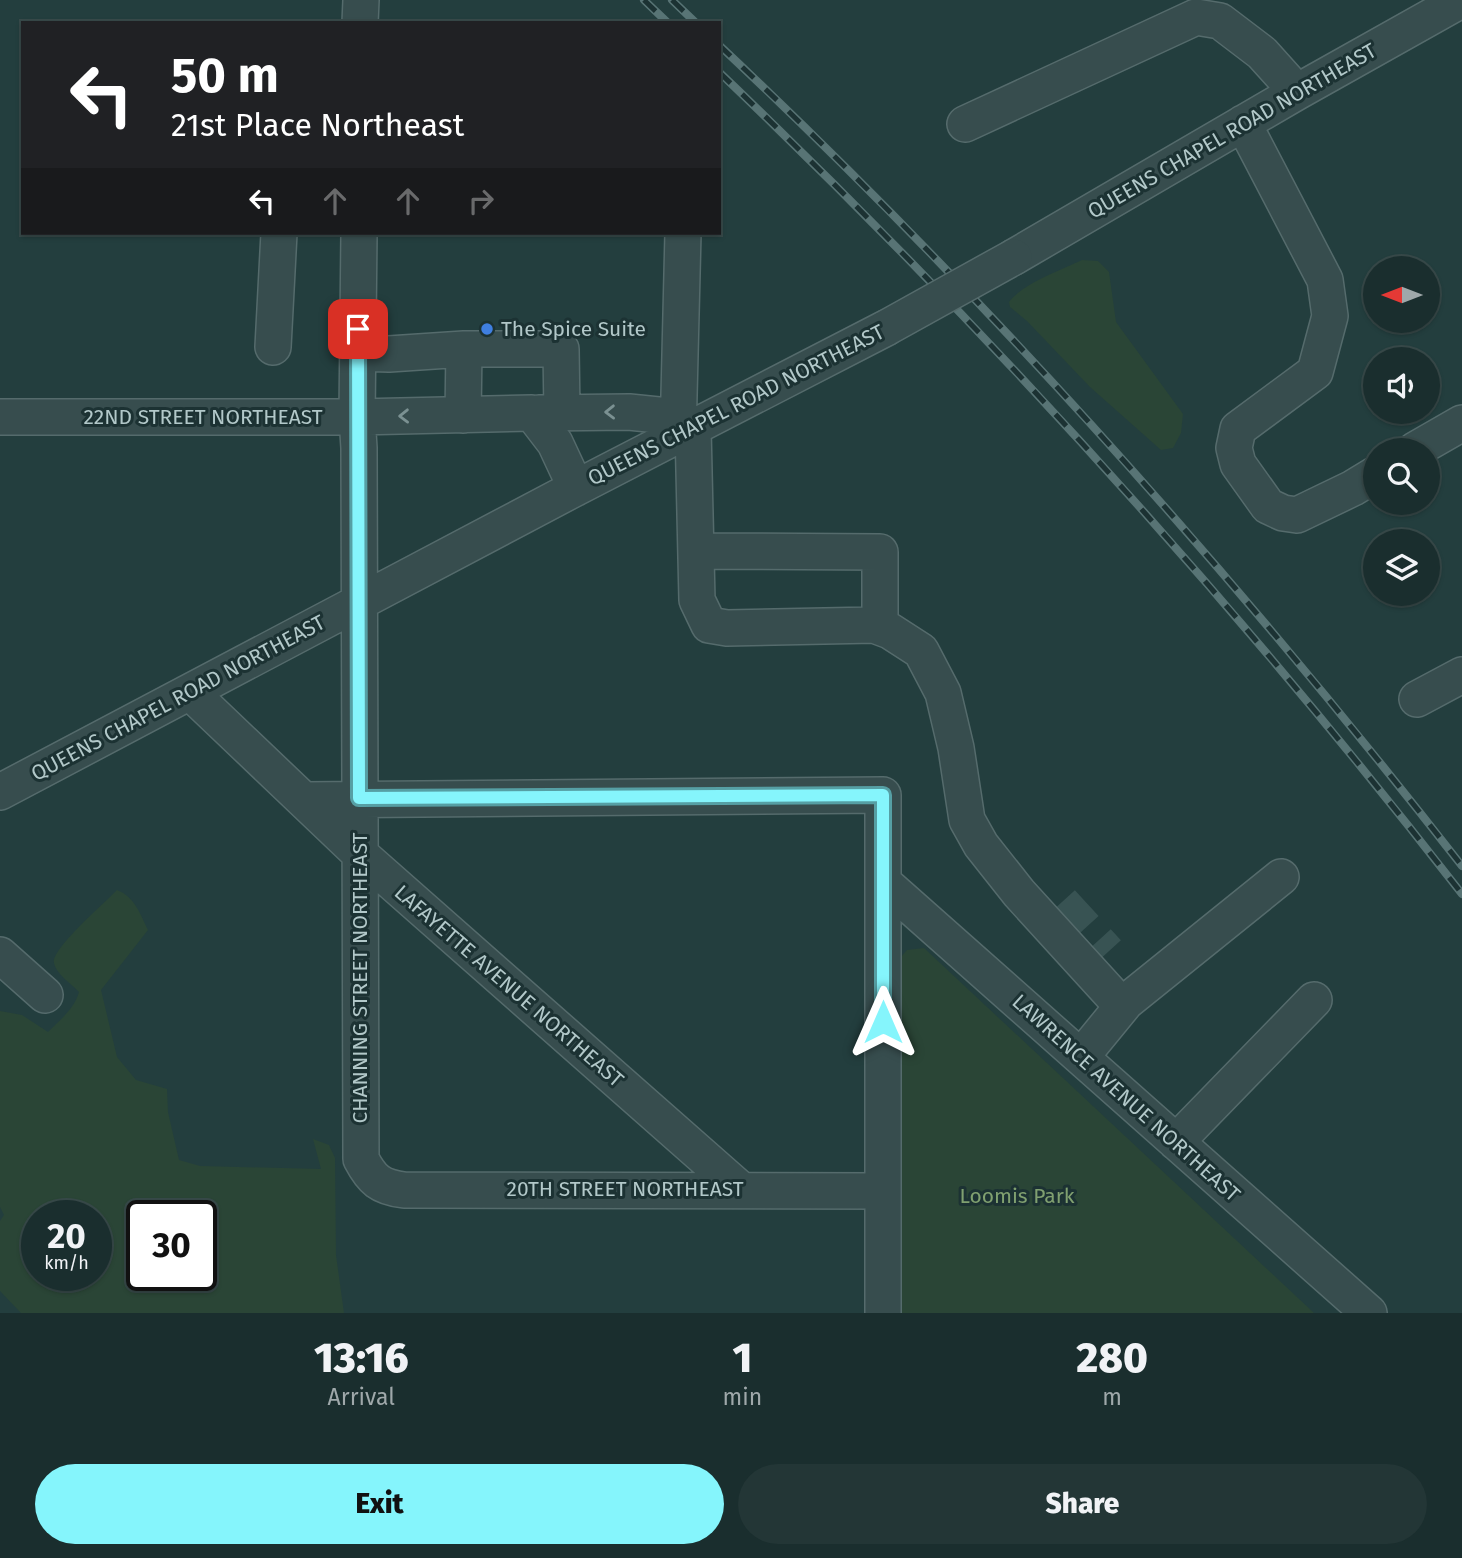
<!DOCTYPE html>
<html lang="en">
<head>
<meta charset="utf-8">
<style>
  :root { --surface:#1a2e2e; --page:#233636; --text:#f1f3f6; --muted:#9fa8aa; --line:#384a4a; --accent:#85f5fc }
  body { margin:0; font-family:"Fira Sans",sans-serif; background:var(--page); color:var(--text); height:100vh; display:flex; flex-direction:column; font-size:26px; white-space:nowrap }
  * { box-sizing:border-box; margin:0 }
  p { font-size:23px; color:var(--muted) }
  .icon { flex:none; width:38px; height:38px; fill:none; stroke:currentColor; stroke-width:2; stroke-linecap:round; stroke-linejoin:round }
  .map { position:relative; height:1313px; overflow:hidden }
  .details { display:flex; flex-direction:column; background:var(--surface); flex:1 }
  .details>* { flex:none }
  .banner { position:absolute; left:21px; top:21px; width:700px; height:214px; border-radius:0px; box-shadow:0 2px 5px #0004,0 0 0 2px var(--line); background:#202124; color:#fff; overflow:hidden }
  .needle { width:46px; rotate:270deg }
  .fabs { position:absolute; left:1363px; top:256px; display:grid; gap:14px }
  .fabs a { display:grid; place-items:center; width:77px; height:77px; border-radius:50%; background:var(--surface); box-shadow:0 2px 5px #0004,0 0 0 2px var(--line); font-size:35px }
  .speed { position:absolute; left:21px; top:1200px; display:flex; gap:14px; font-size:35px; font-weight:700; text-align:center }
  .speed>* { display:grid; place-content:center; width:91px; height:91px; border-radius:50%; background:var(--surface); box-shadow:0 2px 5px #0004,0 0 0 2px var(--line); line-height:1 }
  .speed small { font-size:18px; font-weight:400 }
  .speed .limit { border:4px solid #111; border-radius:10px; background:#fff; color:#111 }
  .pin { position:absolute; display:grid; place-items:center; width:60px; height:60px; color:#fff; margin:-30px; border-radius:14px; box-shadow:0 4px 10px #0006 }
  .me { position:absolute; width:77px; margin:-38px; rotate:0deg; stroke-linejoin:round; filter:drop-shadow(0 0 5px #0008) }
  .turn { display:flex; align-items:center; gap:24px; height:147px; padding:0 35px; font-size:32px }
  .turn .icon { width:91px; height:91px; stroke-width:2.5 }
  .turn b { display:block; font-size:49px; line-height:60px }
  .lanes { display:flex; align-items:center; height:66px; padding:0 35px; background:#0003; justify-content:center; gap:35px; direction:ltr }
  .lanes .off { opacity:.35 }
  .eta { display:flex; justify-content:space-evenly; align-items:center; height:119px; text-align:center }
  .eta b { font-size:42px; font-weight:800; line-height:49px }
  .primary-button { display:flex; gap:14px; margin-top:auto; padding:14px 35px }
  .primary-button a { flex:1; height:80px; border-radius:42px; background:var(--accent); color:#111; font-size:28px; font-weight:800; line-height:80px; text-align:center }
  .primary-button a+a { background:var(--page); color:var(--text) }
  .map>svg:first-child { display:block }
  .green { fill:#2a4536; fill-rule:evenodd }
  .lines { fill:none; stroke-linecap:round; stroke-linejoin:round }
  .minor-tunnel { stroke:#385353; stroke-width:35; stroke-dasharray:35 18; stroke-linecap:butt }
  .minor-casing { stroke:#556b6c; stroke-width:38 }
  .minor { stroke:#374d4e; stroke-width:35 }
  .rail-casing { stroke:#587475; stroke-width:8 }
  .rail { stroke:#1c3233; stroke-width:5; stroke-dasharray:16; stroke-linecap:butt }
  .minor-bridge-casing { stroke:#556b6c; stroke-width:38; stroke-linecap:butt }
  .minor-bridge { stroke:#374d4e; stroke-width:35 }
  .oneway { stroke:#7b9192 }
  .route-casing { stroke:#569fa4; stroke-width:18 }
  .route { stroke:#85f5fc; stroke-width:12 }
  .shop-dot { fill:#3f7fe0; stroke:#1c3233; stroke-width:2.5 }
  .labels { text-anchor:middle; stroke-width:6; stroke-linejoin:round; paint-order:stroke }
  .street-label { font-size:21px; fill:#b2c8c9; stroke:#1c3233 }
  .poi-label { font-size:21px; fill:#b2c8c9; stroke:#1c3233; text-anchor:start }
  .park-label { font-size:21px; fill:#80a070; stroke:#1c3233 }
</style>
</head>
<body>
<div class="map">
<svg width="1462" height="1313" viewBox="0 0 1462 1313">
  <rect width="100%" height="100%" fill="#233e3e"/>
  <path class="green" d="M1082,260l16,1 11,11 7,50 67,92 -2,19 -8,15 -12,2 -71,-63 -63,-66 -17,-14 -1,-5c13,-18 52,-32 73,-42z
    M117,890c18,7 23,24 31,40l-47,60 16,67 19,23 31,9 1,23 11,48 21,6 121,3 -8,-30 16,6 6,13 1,97 8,58h-323l-21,-22v-70l4,-6 -4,-8v-196l22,4 26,17c11,-11 27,-24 31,-40 -7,-8 -23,-18 -25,-29 -3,-14 52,-61 63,-73zM37,1216h59v60h-59zM142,1216h59v60h-59z
    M924,948l390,365h-414v-355l7,-8z"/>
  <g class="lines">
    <path class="minor-tunnel" d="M1062,902l46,50"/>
    <defs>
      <path id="minor" d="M360,23l1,-23
        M1243,123l82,157 5,36 -15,56 -77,57 -4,19 4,16 30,42 15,7 14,2 56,-27 23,-14
        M965,124l231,-107 24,4 42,32 35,39
        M359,233l-2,184 2,31 2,711c11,21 19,28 43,31l479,1
        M1014,257l283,-165 164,-92
        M273,347l6,-114
        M357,353l32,1 75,-5h97l1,64
        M539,413l90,-1 49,5
        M463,415l1,-66
        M0,417h357l175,-4 23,30 21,45
        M693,428l4,172 12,25 18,3 147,-3 16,6 31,20 22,42 13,55 11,72 14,25 38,48 103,113
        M678,436l5,-203
        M1415,450l47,-27
        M696,551l184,1v75
        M190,692l170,162 380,335
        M1417,699l45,-24
        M0,792l570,-301 316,-163
        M304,800l579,-5v518
        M883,882l486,431
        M0,955l45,40
        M1081,1057l45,-55 155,-125
        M1176,1142l138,-142"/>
    </defs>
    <use href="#minor" class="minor-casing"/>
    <use href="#minor" class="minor"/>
    <defs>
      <path id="rail" d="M644,0l24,23
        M672,0l24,23
        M719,45c269,253 516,530 743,821
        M719,72c268,256 516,530 743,822"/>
    </defs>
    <use href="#rail" class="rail-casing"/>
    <use href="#rail" class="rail"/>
    <defs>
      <path id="minor-bridge" d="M886,328l128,-71"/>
    </defs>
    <use href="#minor-bridge" class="minor-bridge-casing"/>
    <use href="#minor-bridge" class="minor-bridge"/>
  </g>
  <defs><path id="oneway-chevron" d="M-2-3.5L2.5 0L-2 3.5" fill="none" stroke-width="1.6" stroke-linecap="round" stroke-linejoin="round" transform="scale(1.75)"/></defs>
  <g class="oneway">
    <use href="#oneway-chevron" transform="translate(610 412) rotate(179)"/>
    <use href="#oneway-chevron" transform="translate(404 416) rotate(179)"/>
  </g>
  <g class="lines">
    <defs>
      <path id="route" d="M358,329l1,469 524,-3v227"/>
    </defs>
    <use href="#route" class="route-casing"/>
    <use href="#route" class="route"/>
  </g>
  <circle class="shop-dot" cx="487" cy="329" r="7"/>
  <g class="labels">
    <g class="street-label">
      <text transform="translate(1232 131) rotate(-30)" y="7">QUEENS CHAPEL ROAD NORTHEAST</text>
      <text transform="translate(736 405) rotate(-27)" y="7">QUEENS CHAPEL ROAD NORTHEAST</text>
      <text x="203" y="424">22ND STREET NORTHEAST</text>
      <text transform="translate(178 698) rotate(-28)" y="7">QUEENS CHAPEL ROAD NORTHEAST</text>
      <text transform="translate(360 978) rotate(-90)" y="7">CHANNING STREET NORTHEAST</text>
      <text transform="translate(509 986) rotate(41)" y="7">LAFAYETTE AVENUE NORTHEAST</text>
      <text transform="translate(1126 1098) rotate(42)" y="7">LAWRENCE AVENUE NORTHEAST</text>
      <text x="625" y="1196">20TH STREET NORTHEAST</text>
    </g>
    <g class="poi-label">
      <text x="501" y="336">The Spice Suite</text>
    </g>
    <g class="park-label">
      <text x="1017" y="1203">Loomis Park</text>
    </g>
  </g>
</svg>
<div class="fabs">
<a><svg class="needle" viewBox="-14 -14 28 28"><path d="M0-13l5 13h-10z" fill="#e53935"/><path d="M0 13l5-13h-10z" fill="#9fa8aa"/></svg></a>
<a><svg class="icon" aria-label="sound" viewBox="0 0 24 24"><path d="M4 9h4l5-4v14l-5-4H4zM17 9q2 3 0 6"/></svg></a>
<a><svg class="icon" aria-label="search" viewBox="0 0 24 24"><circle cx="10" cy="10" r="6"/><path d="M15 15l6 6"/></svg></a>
<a><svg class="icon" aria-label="layers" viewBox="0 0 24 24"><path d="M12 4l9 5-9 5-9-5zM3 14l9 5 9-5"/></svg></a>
</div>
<div class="speed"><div>20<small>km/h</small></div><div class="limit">30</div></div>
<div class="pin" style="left:358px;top:329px;background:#d93025"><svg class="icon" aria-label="arrive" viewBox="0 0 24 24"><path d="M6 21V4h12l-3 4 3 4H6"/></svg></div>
<svg class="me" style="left:883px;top:1022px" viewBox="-20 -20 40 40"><path d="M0-17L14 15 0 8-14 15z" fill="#85f5fc" stroke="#fff" stroke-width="4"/></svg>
<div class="banner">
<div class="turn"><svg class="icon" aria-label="left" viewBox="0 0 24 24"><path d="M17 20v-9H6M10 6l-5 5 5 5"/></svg><div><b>50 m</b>21st Place Northeast</div></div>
<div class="lanes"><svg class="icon" aria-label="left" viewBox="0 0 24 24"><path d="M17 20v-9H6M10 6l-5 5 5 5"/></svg><svg class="icon off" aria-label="ahead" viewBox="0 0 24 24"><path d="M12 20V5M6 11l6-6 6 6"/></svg><svg class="icon off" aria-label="ahead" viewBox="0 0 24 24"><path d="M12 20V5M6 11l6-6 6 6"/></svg><svg class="icon off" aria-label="right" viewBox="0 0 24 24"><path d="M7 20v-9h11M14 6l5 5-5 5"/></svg></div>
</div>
</div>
<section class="details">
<div class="eta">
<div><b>13:16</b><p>Arrival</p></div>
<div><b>1</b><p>min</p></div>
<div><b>280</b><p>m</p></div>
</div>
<div class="primary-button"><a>Exit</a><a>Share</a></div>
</section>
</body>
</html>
